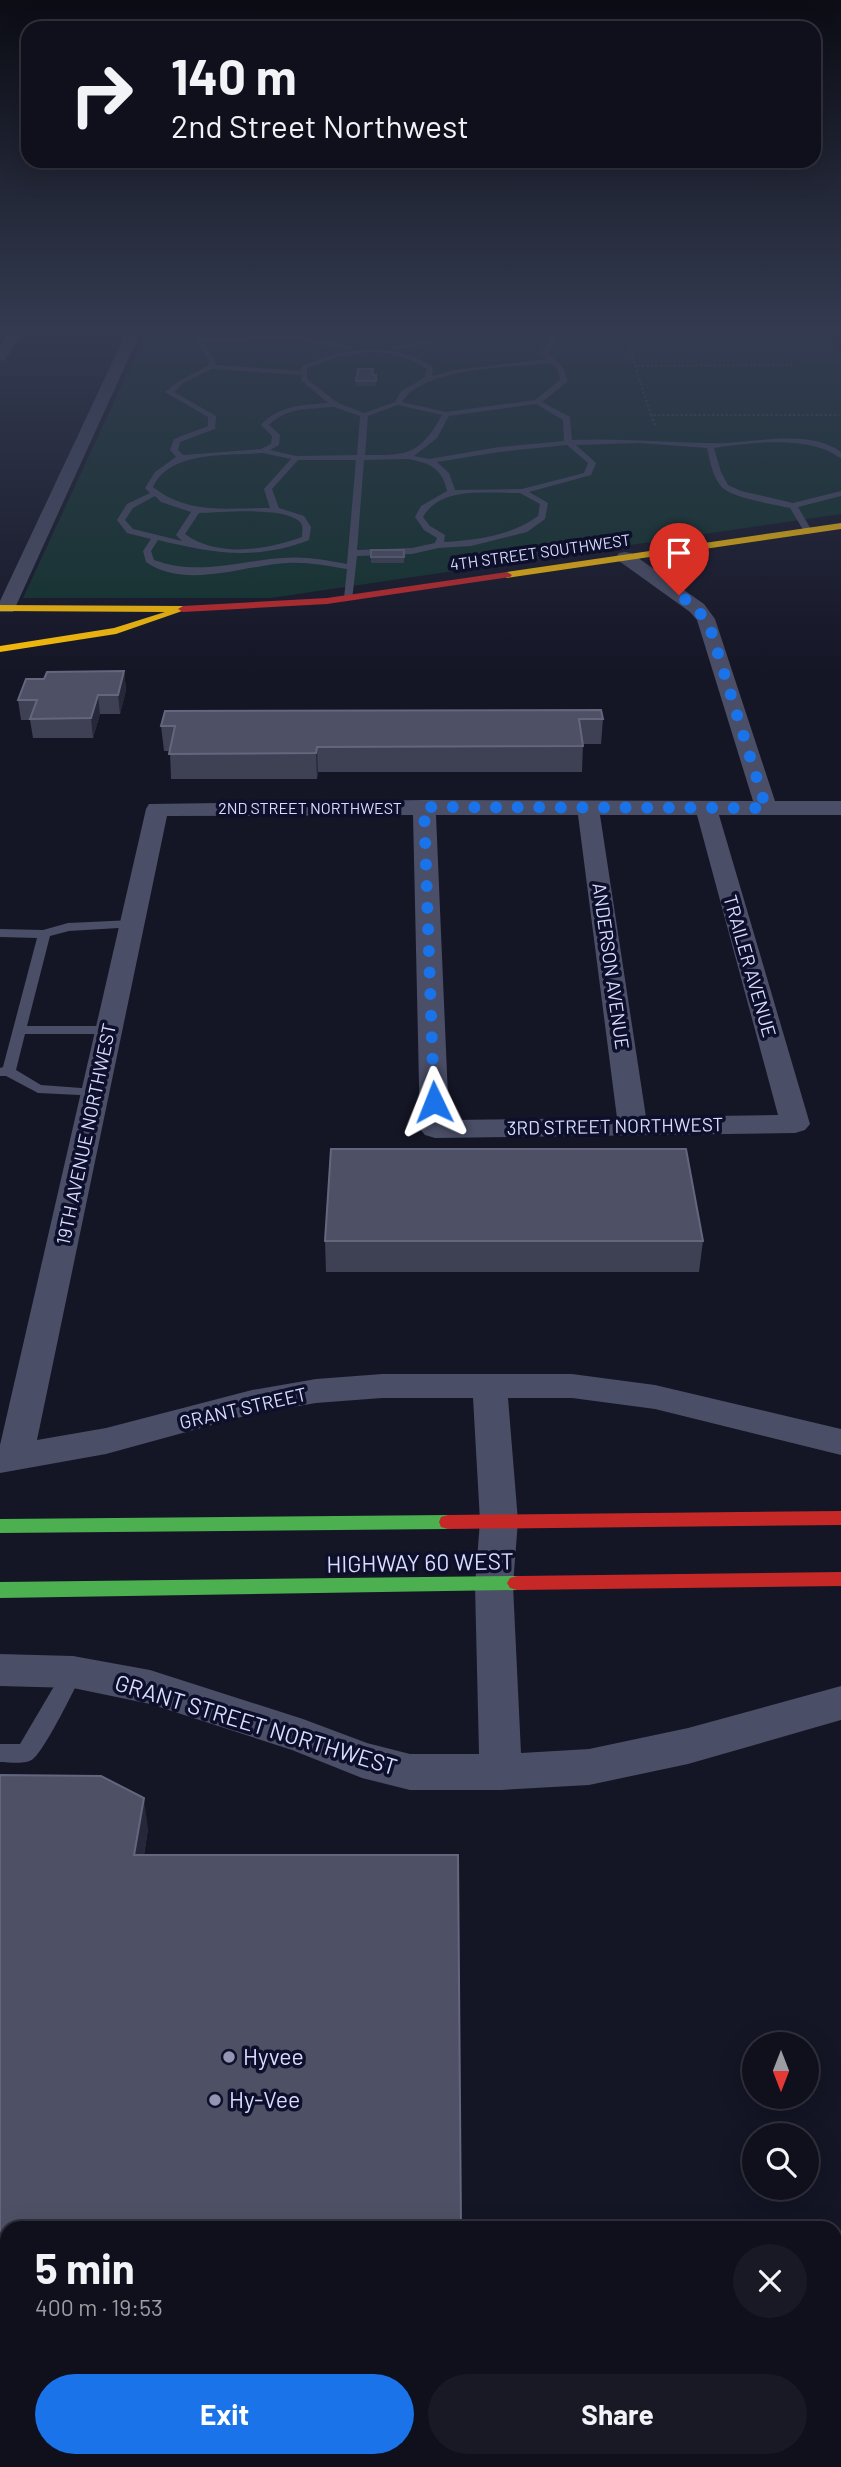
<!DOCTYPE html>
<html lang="en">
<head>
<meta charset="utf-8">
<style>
  :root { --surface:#0f101c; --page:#181925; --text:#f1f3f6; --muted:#9b9da3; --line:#2f303b; --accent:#1a73e8 }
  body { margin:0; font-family:Barlow,sans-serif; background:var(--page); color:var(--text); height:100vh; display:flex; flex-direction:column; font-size:26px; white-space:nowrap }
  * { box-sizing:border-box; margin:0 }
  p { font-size:23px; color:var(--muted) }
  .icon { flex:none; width:38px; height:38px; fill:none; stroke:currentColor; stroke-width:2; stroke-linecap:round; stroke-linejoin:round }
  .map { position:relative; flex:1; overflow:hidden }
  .drawer { position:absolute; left:0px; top:2221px; width:842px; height:247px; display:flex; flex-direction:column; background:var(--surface); border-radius:21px 21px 0 0; box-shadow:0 7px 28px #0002,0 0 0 2px var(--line) }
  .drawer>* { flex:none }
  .guide { position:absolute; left:21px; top:21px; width:800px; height:147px; border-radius:21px; box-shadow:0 7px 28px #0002,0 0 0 2px var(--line); background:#0f101c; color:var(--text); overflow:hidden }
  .needle { width:46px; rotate:180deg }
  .tools { position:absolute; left:742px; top:2032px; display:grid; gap:14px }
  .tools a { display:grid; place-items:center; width:77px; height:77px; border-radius:50%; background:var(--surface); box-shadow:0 7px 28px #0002,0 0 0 2px var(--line); font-size:35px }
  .pin { position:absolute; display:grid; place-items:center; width:60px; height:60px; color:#fff; margin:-72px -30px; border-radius:50% 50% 50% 0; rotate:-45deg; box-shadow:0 0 7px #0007 }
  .pin .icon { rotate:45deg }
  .me { position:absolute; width:77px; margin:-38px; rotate:358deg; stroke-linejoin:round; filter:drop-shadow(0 0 5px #0008) }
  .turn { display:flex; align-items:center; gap:24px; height:147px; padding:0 35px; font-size:32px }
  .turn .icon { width:91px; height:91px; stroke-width:2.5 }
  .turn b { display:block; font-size:49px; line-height:60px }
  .round { display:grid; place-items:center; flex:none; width:74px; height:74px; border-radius:37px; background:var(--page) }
  .overview { display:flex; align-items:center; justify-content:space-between; height:119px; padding:0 35px }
  h1 { font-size:42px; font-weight:700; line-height:52px }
  .primary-button { display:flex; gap:14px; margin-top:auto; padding:14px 35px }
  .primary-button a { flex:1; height:80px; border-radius:42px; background:var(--accent); color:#fff; font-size:28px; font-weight:700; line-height:80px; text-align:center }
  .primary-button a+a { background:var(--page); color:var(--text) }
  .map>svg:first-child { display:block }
  .green { fill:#11322c }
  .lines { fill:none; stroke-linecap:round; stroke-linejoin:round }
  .path { stroke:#3f525e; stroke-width:2; stroke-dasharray:2 2.5; stroke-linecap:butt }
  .lane { fill:#4a4e66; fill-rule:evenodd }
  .street { fill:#4a4e66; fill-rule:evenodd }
  .fast { fill:#4caf50; fill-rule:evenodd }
  .slow { fill:#ffc107; fill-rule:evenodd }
  .jam { fill:#c62828; fill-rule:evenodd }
  .wall { fill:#3e4053 }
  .shaded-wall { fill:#262839 }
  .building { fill:#4e5165; stroke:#64667e; stroke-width:2 }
  .route { stroke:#1a73e8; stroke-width:12; stroke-dasharray:0 21.6 }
  .poi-dot { fill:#9396b3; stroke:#0e0f2b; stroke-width:2.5 }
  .labels { text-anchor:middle; stroke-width:7; stroke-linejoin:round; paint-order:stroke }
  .far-street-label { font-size:16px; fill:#d8dcff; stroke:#0e0f2b }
  .street-label { font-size:19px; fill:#d8dcff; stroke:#0e0f2b }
  .near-street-label { font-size:23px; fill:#d8dcff; stroke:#0e0f2b }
  .near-poi-label { font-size:23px; fill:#d8dcff; stroke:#0e0f2b; text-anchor:start }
</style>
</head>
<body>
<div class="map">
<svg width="841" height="2467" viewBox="0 0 841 2467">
  <rect width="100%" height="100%" fill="#141525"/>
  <path class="green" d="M147,331h680l14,24v159l-571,84h-247z"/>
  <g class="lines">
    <path class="path" d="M626,331l9,35
      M651,415l-16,-49 161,-1
      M655,425l-4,-10h188"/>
    <path class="lane" d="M192,331h6l2,7 98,-3 21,-4 -14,6 49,10 -3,2 -40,-5 -13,-5 -96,3 13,18v5l86,6 1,-5c45,-19 88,-26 131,1l-1,9 24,-6 91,-11 -6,-6 4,-8 7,-6 -2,-4 -11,-4 16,2 3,7 -10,13 15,15 5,13 -26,21 28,15 2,23c46,-2 90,2 136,3 39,2 99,-16 133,9v6c-5,-2 -9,-6 -15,-8 -32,-13 -78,-7 -112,-2l7,24 7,13 13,6 52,12 48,-12v5l-43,11 14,24 -4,3 -3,-1 -15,-25c-16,-4 -61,-10 -70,-23 -8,-11 -10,-24 -13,-37l-68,-5 -63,2 20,18 -5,12 -62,17 19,11 -3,16 -18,13 -56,14 -33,2 -26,6 -55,2 -5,44 -8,-2 3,-29c-20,-3 -39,-7 -59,-6 -44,2 -102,27 -142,-1l-3,-11 8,-12 -24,-6 -10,-13 10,-16 23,-11 -5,-5 10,-16 21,-15 -6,-7 4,-11 34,-13v-9l-43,-25 14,-11 29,-15 1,-6 -15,-20zM368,352c23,0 40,5 59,17l-3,9 -23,13 -6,11 -31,11 -26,-10 -31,-24v-11l31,-11zM551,363l7,7 2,10 -25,20 -89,12 -44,-10c21,-35 111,-35 149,-39zM212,369l89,6 1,6 26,22c-24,2 -50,2 -67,22l11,11 -1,8 -10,5 -78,6 -5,-5 2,-8 35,-13 1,-13 -42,-24 9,-9zM536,404l27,16 1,21 -65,6 -70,12 -15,-3 23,-18 12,-22zM398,405l44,10c-23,41 -34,40 -77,40l3,-39zM334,407l26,9 -3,39 -61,1 -26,-6 9,-5 1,-10 -11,-10c17,-18 43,-16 65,-18zM567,445l21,18 -4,10 -62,16 -67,1 -6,-17 -12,-11 62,-10zM263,453l28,6 -27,30 6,19c-41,0 -82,7 -117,-21 17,-37 75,-31 110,-34zM408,459c22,4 34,9 39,32l-26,15 -6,11 9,13 13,8 -2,5 -23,5 -55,2 7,-90zM298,460h58l-9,104c-21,-4 -43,-8 -64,-6 -45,3 -85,18 -129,2l-3,-9 7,-11c55,13 96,21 151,0l2,-13 -7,-11 -25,-8 -7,-19zM520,493l20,11 -2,12c-27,20 -61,24 -94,26l1,-7 -15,-9 -7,-9c18,-32 67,-23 97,-24zM155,496l6,6 30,10 -15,23 6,6 -49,-12 -8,-9 8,-12zM199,513c22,0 83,-7 100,8 5,4 3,10 3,16 -36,13 -84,21 -117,-3z
      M425,331h16l3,6 -17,8 -33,4 -3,-2 35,-6 11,-5z
      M132,920l4,1v6l-67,4 -19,5 -23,90h81l7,4 -7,4h-83l-9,36 25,15 54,4 7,4 -2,3 -62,-3 -32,-17h-6v-8l3,-1 34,-129 -37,-1v-8l43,1 25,-7z
      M73,1664l7,2 3,6c-8,16 -38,78 -50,87 -7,6 -24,3 -33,3v-18h20l46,-78z"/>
    <path class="street" d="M10,331h13l-18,29 -5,1v-15z
      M127,331h14l-126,277 -2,4h-13v-11z
      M625,552l6,1 73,51 11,15 60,182h66v14h-122l91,309 -5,6 -10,3 -360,5 -10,-3 -5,-6 -7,-314 -246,1 -130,624 69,-12 146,-38 64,-11 66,-5h190l83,11 186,44v26l-186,-46 -83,-11h-64l10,123 -5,64 8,168 68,-4 99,-21 153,-42v34l-153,44 -99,21 -88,5h-91l-48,-12 -70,-28 -142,-46 -77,-16 -73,-2v-32l73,2 77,14 153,49 64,24 43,11h69l-4,-169 5,-64 -7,-123h-91l-66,5 -64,11 -146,40 -106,19v-28l146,-636 3,-5 275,-4 329,1 -56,-181 -7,-8 -71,-51 -3,-4 3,-4zM436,815h142l39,303 -168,2zM600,815h97l81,300 -132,2z"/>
    <path class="fast" d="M448,1515l7,2 2,5 -2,5 -7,2 -448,4v-14z
      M517,1576l7,2 3,5 -3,5 -7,2 -517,8v-16z"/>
    <path class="slow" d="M841,523v6l-334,49 -5,-3 5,-3z
      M0,605l183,1 5,3 -72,25 -116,18v-6l114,-18 51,-16 -165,-1z"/>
    <path class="jam" d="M507,572l5,3 -2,2 -183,27 -144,8 -5,-3 5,-3 144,-8z
      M841,1511v14l-393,4 -7,-2 -2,-5 2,-5 7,-2z
      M841,1572v14l-324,4 -7,-2 -3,-5 3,-5 7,-2z"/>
  </g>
  <path class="wall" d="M373,375l3,6v5h-20v-5z
    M371,550h33v13h-33z
    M124,671l2,19 -6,24h-20l-7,24h-60l-3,-18h-9l-3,-20z
    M603,719l-2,25h-18l-1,28h-264l-1,7h-146l-1,-28h-6l-3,-25z
    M325,1241h378l-4,31h-373z
    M0,1775l148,54 -4,26 -137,373v232h393v7h-400z"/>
  <path class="shaded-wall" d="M124,671l2,19 -6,24 -2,-19z
    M98,695l2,19 -7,24 -2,-20z
    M317,747l1,25 -1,7 -1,-26z
    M144,1798l4,31 -9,57 -5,-31z"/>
  <path class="building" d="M358,369h15l-1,6h4v6h-20z
    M371,550h33v7h-33z
    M124,671l-6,24h-20l-7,23 -61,1 7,-19h-19l8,-21h18l3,-7z
    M601,710l2,9h-24l4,27 -266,1 -1,6 -147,1 6,-28h-14l4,-15z
    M331,1149h355l17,92h-378z
    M0,1775l101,1 43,22 -10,57h324l3,373h-454v232h-7z"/>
  <linearGradient id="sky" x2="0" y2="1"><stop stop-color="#0b0c14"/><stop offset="0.49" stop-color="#343b51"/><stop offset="1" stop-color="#343b51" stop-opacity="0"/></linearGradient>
  <rect width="841" height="676" fill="url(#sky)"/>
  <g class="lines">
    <path class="route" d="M434,1102l-10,-295 342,1 -55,-177 -14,-23 -18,-13"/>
  </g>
  <g class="poi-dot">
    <circle cx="229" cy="2057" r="7"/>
    <circle cx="215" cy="2100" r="7"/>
  </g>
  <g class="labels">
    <g class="far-street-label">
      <text transform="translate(540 552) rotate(-8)" y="6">4TH STREET SOUTHWEST</text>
      <text x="310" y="814">2ND STREET NORTHWEST</text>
    </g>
    <g class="street-label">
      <text transform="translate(611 966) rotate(82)" y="7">ANDERSON AVENUE</text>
      <text transform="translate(750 966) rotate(74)" y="7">TRAILER AVENUE</text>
      <text transform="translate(615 1126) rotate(-1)" y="7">3RD STREET NORTHWEST</text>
      <text transform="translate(86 1134) rotate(-78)" y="7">19TH AVENUE NORTHWEST</text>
      <text transform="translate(243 1408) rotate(-13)" y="7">GRANT STREET</text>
    </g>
    <g class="near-street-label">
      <text transform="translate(420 1563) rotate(-1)" y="8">HIGHWAY 60 WEST</text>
      <text transform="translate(256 1725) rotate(17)" y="8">GRANT STREET NORTHWEST</text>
    </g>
    <g class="near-poi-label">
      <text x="243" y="2065">Hyvee</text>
      <text x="229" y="2108">Hy-Vee</text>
    </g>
  </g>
</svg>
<div class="tools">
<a><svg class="needle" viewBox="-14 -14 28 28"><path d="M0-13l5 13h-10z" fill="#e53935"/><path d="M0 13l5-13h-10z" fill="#9b9da3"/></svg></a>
<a><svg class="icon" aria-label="search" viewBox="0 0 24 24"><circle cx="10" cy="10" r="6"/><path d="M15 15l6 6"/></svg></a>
</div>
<div class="pin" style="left:679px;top:595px;background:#d93025"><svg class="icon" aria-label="arrive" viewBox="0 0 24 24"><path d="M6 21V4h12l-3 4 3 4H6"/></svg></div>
<svg class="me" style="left:434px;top:1102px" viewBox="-20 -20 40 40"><path d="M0-17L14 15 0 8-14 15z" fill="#1a73e8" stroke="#fff" stroke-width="4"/></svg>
<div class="guide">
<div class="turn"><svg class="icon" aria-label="right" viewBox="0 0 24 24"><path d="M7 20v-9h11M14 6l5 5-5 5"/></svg><div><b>140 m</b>2nd Street Northwest</div></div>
</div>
<section class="drawer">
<div class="overview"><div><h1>5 min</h1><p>400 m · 19:53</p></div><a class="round"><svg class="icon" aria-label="close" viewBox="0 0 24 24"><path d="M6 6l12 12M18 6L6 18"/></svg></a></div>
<div class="primary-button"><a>Exit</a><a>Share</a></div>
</section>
</div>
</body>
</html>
